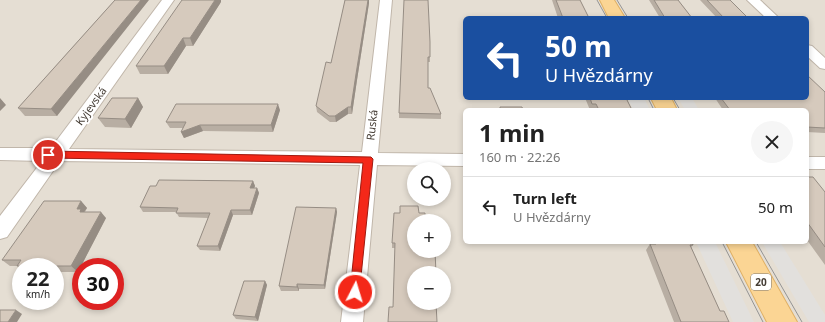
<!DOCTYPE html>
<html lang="en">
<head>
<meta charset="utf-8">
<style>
  :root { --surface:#fff; --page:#f6f6f6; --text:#222; --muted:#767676; --line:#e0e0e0 }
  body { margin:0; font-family:"Noto Sans",sans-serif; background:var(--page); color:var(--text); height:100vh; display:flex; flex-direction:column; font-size:15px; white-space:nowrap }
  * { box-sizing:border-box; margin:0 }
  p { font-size:13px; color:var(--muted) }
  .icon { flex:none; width:22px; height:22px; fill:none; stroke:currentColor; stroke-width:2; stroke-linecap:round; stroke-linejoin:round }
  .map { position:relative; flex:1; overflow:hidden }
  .details { position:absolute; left:463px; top:108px; width:346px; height:136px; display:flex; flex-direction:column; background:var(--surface); border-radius:6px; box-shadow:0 2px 6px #0003 }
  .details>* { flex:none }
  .banner { position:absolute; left:463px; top:16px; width:346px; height:84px; border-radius:6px; box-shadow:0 2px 6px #0003; background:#1a4fa0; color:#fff; overflow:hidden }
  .controls { position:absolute; left:407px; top:162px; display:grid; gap:8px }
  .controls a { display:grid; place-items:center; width:44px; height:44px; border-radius:50%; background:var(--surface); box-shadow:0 2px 6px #0003; font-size:20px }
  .speed { position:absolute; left:12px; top:258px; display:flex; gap:8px; font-size:20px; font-weight:700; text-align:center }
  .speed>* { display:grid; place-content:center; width:52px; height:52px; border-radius:50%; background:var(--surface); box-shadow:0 2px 6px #0003; line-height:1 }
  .speed small { font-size:10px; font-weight:400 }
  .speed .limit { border:6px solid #d22; background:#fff; color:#111 }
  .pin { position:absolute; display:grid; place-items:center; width:34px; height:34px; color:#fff; margin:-17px; border:2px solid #fff; border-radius:50%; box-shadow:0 1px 4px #0007 }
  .me { position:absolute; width:44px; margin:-22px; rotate:5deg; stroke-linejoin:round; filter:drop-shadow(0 0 3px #0008) }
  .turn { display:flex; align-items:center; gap:14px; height:84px; padding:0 16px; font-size:18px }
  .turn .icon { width:52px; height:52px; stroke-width:2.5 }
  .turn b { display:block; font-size:28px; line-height:34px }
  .round { display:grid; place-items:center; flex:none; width:42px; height:42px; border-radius:21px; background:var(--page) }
  .headline { display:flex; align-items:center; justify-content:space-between; height:68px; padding:0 16px }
  h1 { font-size:24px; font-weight:700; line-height:30px }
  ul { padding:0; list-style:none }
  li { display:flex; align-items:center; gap:12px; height:60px; padding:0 16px; border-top:1px solid var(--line) }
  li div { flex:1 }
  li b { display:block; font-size:15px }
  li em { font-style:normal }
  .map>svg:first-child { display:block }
  .residential { fill:#e5ded3; fill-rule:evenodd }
  .parking { fill:#e2e0dd }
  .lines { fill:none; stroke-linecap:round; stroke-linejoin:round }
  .street-casing { stroke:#c0b6aa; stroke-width:2 }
  .primary-casing { stroke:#e0b064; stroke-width:2 }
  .street { fill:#fff; fill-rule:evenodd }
  .primary { fill:#fbd594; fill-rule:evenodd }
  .tram { stroke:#949494; stroke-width:1 }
  .wall { fill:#b8aea3 }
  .shaded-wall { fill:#968d84 }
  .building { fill:#d6cabd; stroke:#968d84 }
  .route { fill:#f42819; stroke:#9f1a10 }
  .labels { text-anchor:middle; stroke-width:4; stroke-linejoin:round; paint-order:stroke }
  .shield { fill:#fff; stroke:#7c7671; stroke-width:1 }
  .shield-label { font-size:10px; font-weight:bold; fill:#443c34 }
  .street-label { font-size:11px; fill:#443c34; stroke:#fff }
</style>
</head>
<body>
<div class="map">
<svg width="825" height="322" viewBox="0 0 825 322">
  <rect width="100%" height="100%" fill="#f2ede4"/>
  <path class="residential" d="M0,0h825v322h-825zM465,18h342v80h-342zM465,110h342v132h-342zM414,169h30v30h-30zM414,221h30v30h-30zM21,267h34v34h-34zM81,267h34v34h-34zM414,273h30v30h-30z"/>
  <path class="parking" d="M162,0h3l-101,138h-7z
    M628,98h16l6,12h-17z
    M678,98h14l7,12h-14z
    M696,242h19l39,80h-21z
    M762,242h18l45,73v7h-16z"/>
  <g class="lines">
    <defs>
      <path id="street" d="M162,0h12l-105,149 293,3 18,-152h12l-14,153 87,1v12l-88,-1 -14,157h-22l19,-157 -300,-4 -53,76 -7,2v-23l42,-55 -42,-1v-12h51z
        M747,0h13l19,18h-13z
        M807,45l5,1 13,12v11l-5,-1 -13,-12z
        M807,157h18v12h-18z"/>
      <path id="primary" d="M600,0h14l11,18h-16z
        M651,98h20l6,12h-20z
        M726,242h26l45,80h-30z"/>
    </defs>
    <use href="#street" class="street-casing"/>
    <use href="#primary" class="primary-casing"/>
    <use href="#street" class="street"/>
    <use href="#primary" class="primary"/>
    <path class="tram" d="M597,0l10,18
      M617,0l11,18
      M648,98l6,12
      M673,98l7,12
      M722,242l41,80
      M756,242l46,80"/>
  </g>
  <path class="wall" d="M115,0l-58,116h-32l-7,-8z
    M345,0h24v3l-12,77 -5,34h-4l-12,8h-6l-13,-10 -1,-6 15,-43z
    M552,0h28l9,18h-31z
    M649,0h29l14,18h-32z
    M700,0h30l18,18h-31z
    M221,2l-28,44h-7l-18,28h-28l-4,-8z
    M430,42v20h-2v26l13,26v5l-42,-1v-5z
    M825,92v41l-18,-1v-22h-84l-8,-12h92z
    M138,98l5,9 -12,21 -26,-1 -7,-9z
    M585,98h41l6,12h-42z
    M280,110l-7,22 -70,-1 -19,7 -3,-6 2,-4h-13l-4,-6z
    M807,177l18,15v73l-18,-25z
    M253,181l2,5 -1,2h3l2,5 -7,22h-19l-13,36 -20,-1 -3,-4 11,-28 -29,-1 -3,-5h-33l-3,-5z
    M81,201l6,7 -2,4 21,6 -28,54h-23v-5h-34v1l-3,-2h-8l-8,-6z
    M336,208l1,4 -12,77h-26v2h-18l-2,-5z
    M414,221l-21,86 2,-59h-3v-5z
    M649,242h43l1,3 -2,2 29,64 9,11h-55l-28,-72 4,-6z
    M265,281l2,4 -9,36 -22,-2 -3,-4z"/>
  <path class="shaded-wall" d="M141,0h8l-92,116 -6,-7z
    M215,0h6v2l-28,44 -3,-8z
    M368,0h1v3l-12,77 -5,34 -1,-7 5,-33z
    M183,38l3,8 -18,28 -4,-8z
    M0,98l6,7 -6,6z
    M138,98l5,9 -12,21 -6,-9z
    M278,104l2,6 -7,22 -2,-7z
    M348,107v7l-12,8 -1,-6z
    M200,125l3,6 -19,7 -3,-6z
    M253,181l2,5 -3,7 -2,-5z
    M257,188l2,5 -7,22 -2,-5z
    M81,201l6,7 -3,4 1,6 -8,-9z
    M336,208l1,4 -12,77 -1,-4z
    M231,210l2,5 -13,36 -2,-5z
    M101,212l5,6 -28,54 -7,-6z
    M265,281l2,4 -9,36 -3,-4z
    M297,284l2,5v2l-2,-4z
    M16,310l6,4 -5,8h-9z"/>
  <path class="building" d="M115,0h26l-90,109 -33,-1z
    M182,0h33l-25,38h-7l-19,28h-28z
    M345,0h23l-12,74 -5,33h-3l-13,9h-6l-13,-10 10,-44 5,1z
    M404,0h24l2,42v15h-2v31h2l11,26 -42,-1z
    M556,0h24l9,18h-26z
    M654,0h24l14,18h-27z
    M707,0h23l18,18h-24z
    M807,75l18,17v36l-18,-1v-17h-77l-9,-12h86z
    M112,98h26l-13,21 -27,-1z
    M590,98h36l6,12h-33l-3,-6h-4z
    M176,104h102l-7,21h-71l-19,7 5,-10h-20z
    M500,107h22l1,3h-23z
    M807,177h6l12,15v55l-18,-25z
    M159,180l94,1 -3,7h7l-7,22h-19l-13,36h-21l13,-33h-34l2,-5 -38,-1 10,-21h6z
    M44,201h37l-4,8h4l-1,3h21l-30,54h-54l4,-6h-19z
    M400,206h18l1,7h6v8h-11v30h21l1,22h-22v30h22l1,19h-49l1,-15h4l2,-64h-3l2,-30h6z
    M296,207l40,1 -12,77 -27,-1v3l-18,-1z
    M655,242h37l1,3h-3l30,66h4l5,11h-48l-31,-78h6z
    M244,281h21l-10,36 -22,-2z
    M0,310h16l-8,12h-8z"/>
  <path class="route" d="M48,151l323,6 2,2 -14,137 -4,1 -4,-1 -1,-4 13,-129 -315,-5 -5,-3z"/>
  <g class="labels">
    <rect class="shield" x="751" y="274" width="20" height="16" rx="3"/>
    <g class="shield-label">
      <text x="761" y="286">20</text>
    </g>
    <g class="street-label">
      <text transform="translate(91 106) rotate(-54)" y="4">Kyjevská</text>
      <text transform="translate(372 125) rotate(-84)" y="4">Ruská</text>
    </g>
  </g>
</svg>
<div class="controls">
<a><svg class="icon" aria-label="search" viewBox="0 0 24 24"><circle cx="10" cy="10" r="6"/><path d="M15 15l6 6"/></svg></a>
<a>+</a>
<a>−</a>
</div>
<div class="speed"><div>22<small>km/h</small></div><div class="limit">30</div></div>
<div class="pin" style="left:48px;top:155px;background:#d93025"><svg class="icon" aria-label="arrive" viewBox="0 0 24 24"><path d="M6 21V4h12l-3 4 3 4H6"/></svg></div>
<svg class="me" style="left:355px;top:292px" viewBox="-20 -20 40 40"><circle r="17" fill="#f42819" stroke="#fff" stroke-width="3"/><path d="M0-11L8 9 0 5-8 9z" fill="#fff"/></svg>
<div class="banner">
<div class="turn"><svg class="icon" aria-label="left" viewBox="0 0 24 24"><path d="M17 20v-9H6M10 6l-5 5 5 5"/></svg><div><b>50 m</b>U Hvězdárny</div></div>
</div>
<section class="details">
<div class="headline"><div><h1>1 min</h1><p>160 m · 22:26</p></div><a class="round"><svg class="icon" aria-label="close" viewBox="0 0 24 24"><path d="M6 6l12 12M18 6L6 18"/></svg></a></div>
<ul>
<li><svg class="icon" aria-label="left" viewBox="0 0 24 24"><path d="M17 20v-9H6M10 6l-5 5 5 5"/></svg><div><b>Turn left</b><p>U Hvězdárny</p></div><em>50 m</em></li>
</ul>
</section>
</div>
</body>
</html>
